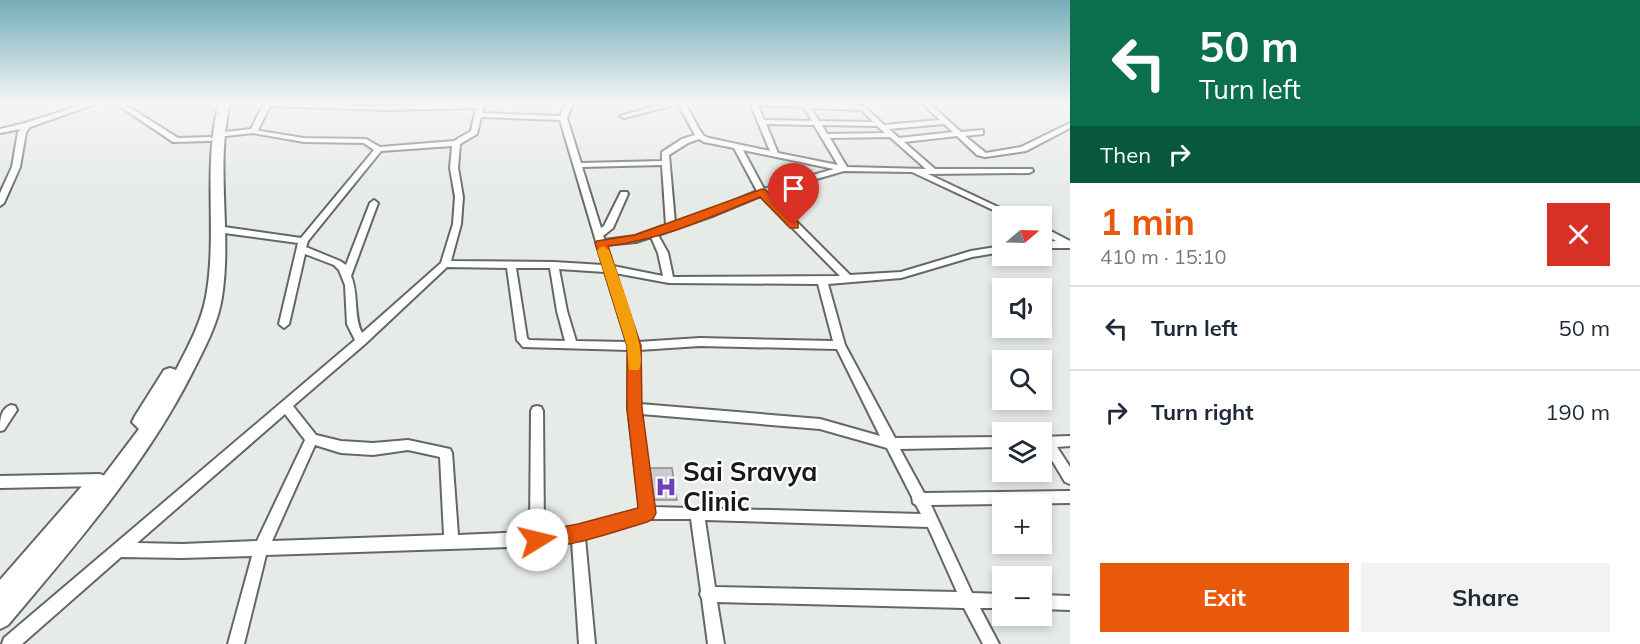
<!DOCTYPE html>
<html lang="en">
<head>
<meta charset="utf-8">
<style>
  :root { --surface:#fff; --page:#f2f2f3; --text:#1f2937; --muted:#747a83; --line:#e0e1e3; --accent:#ea580c }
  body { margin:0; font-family:Mulish,sans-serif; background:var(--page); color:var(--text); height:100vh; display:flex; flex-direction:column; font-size:22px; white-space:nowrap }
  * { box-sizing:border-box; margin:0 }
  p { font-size:20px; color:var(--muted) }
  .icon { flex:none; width:33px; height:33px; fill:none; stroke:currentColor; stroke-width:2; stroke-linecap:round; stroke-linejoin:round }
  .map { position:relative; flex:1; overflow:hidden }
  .panel { display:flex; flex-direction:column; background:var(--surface); width:570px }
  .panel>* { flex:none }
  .guide { background:#0b6e4f; color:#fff; overflow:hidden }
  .needle { width:39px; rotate:71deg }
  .tools { position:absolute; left:992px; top:206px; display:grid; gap:12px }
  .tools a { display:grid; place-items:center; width:60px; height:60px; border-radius:0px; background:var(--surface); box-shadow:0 3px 9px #0003; font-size:30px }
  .pin { position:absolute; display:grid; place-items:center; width:51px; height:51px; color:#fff; margin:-62px -26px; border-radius:50% 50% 50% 0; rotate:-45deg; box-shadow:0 0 6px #0007 }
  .pin .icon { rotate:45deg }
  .me { position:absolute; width:66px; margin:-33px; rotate:81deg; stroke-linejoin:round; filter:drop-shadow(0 0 4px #0008) }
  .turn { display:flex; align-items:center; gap:21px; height:126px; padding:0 30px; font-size:27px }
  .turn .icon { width:78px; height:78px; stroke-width:2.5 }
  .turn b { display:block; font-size:42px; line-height:51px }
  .then { display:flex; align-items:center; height:57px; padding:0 30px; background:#0003; gap:12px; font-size:22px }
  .round { display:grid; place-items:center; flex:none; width:63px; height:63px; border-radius:0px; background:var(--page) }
  .head { display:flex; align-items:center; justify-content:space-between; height:102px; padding:0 30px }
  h1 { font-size:36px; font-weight:700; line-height:45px; color:var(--accent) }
  .action { display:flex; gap:12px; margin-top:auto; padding:12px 30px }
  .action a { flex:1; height:69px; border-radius:0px; background:var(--accent); color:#fff; font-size:24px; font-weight:700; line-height:69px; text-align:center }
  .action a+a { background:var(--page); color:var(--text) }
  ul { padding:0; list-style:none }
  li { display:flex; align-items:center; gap:18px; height:84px; padding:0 30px; border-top:2px solid var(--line) }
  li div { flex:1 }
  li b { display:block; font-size:22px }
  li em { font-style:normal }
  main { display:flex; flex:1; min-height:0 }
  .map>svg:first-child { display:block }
  .building { fill:#cbcad0; stroke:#8b8a8f; stroke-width:1.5 }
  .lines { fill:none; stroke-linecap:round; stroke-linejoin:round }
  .street-casing { stroke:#646865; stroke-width:4 }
  .primary-casing { stroke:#646865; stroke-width:4 }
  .street { fill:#fff; fill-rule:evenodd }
  .primary { fill:#fff; fill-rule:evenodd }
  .route { fill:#ea580c; stroke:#983908; stroke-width:1.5 }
  .slow { fill:#f59e0b }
  .labels { text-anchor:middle; stroke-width:4.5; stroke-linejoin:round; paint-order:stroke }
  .near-poi-label { font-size:26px; font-weight:bold; fill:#181a18; stroke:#fff; text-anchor:start }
</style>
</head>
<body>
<main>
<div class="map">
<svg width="1070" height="644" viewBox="0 0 1070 644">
  <rect width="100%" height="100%" fill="#e6ebe7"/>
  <path class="building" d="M650,468h22l5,32h-23z"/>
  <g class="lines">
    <defs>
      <path id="street" d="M88,103h10l-68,24 -4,5 -6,35 -16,36 -4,3v-13l12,-26 6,-35 3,-3 -21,4v-4l25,-6z
        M115,103h8l55,35 32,-1 4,2 -4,2 -37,1z
        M264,103l122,3 98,-3 -2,10 78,3 6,-13h7l-6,15 14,45 81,-2v-9l20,-13 13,-4 -17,-31 -54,14 -4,-2 47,-13h18l14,26 5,7 5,2 61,13 -20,-48h59l55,3 20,19 56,-5 -18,-17h7l32,29 22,-2v4l-18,2 21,17 35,-6 49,-24v5l-44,23 -41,6 -8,-2 -20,-19 -53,6 31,27h97l1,2 -4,2 -101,1 89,42h-11l-94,-44 -68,-1 -76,22 82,82 51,-3 70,-21 31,-5v6l-30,5 -71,21 -73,6 17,61 50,93 107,-1v10l-102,2 24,44 146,-2v12l-139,2 41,88 30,1v14h-22l19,36h-16l-19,-36 -247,-6 7,42h-16l-6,-45 -2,-5 1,-3 -10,-72h-44l-62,19 10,106h-16l-7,-103 -35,5 -271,9 -22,89h-16l24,-88 -70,2 -61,-1 -99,87h-20l2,-6 351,-298 -8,-16 -2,-39 -6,-15 -5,-5 -29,-11 -16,70 -5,4 -5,-4 19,-81 -81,-11 -5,-3 5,-3 84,12 73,-88 -10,-7 -60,-1 -51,-9 -36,4 -4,-2 4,-2 34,-4zM758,105l46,2 8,14 -48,-1zM270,106l116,4 90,-2 -5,23 -17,10 -74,6 -14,-8 -62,-1 -44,-7 -2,-1zM811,108l51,2 11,12 -54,-1zM481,117l79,3 43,145 -49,-3 -103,-1 10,-37 2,-27 -5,-29 2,-24 17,-10zM766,124l48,1 24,40 -60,-12zM944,124l9,8 -54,6 -10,-9zM822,125l55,1 8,7 -58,1zM890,137l36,32 -79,-2 -17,-29zM699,139l5,3 30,6 23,43 -48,20 -34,12 -6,-68 19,-12zM452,146l-2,22 5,29 -2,27 -12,39 -79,70c-9,-17 -3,-38 -11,-57l27,-73 -4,-3 -4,3 -24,62 -6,-4 -34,-14 2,-6 73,-90zM743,150l91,19 -70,20zM662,165l4,60 -31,11 -30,4 -2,-4 10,-8 15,-34 -1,-2h-6l-17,34 -3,2 -19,-61zM761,196l79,80 -167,1 -5,-24 -10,-18 57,-20zM651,237l7,16 5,23 -50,-10 -7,-21 30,-3zM447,267l60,1 10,72 6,7 106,3 -1,58 12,101 -62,17 -34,5 -1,-120 -2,-4 -4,-1 -4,1 -2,4 -1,121 -72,3 -6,-82 -2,-4 -42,-9 -35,3 -32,-2 -25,-6 -23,-29 72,-62zM516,268h34l7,43 8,30 -36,-1 -2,-2zM559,269l46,3 22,70 -51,-1 -9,-30zM615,273l54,10 149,1 15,57 -133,-3 -62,4zM700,346l137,3 43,87 -60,-17 -180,-15 -1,-54zM285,414l20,26 -48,101 -75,3 -45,-1zM641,414l179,15 67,19 25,49 1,6 3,2 5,9 -268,-7zM315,445l26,8 32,2 35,-5 32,7 4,78 -172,6zM705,520l223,7 29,65 -242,-5z
        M1041,226l29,15v7h-29v-6l15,-1 -15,-8z
        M11,405l4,1 2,4 -13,20 -4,1c0,-10 0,-22 11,-26z
        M1070,436v10l-13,1 13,20v17l-5,-2 -21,-35h-3v-10z
        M100,474l5,2 2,4 -2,4 -5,2 -100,2v-12z
        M1041,595l29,1v14l-29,-1z"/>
      <path id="primary" d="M219,103h11c-15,65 2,129 -8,194 -4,27 -18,52 -30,76 -47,93 -117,172 -184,252l-8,4v-49l82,-94 7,-3 7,3 43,-57 -7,-7 3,-6 29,-46 6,-2 6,2c12,-23 25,-47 30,-73 12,-65 -4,-130 13,-194z"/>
    </defs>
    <use href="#street" class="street-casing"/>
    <use href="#primary" class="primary-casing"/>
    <use href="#street" class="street"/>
    <use href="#primary" class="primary"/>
  </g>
  <linearGradient id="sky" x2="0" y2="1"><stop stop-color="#73acb8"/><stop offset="0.53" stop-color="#f4f6f4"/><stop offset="1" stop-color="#f4f6f4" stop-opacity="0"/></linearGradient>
  <rect width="1070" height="193" fill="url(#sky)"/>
  <path class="route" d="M762,189l4,1 32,32v6h-8l-30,-31c-49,20 -99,43 -152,49l33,100 1,62 14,105 -3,6 -6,3c-24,7 -95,32 -116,24l-3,-6 3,-7 47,-9 60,-16 -11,-100v-62l-32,-103 2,-2 38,-6z"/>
  <path class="slow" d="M603,246l6,4c8,24 40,101 30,120h-10l-2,-24 -30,-96z"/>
  <defs>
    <symbol id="hospital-bare" viewBox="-9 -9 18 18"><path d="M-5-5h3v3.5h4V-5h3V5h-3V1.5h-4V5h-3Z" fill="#6d40b8" stroke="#fff" stroke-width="2.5" paint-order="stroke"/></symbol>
  </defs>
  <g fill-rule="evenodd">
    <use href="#hospital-bare" x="651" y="472" width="30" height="30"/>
  </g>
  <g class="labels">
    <g class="near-poi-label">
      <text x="683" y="481">Sai Sravya<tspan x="683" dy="30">Clinic</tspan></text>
    </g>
  </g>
</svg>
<div class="tools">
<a><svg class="needle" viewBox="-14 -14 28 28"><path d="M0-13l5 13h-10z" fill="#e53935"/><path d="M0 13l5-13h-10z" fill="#747a83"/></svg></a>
<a><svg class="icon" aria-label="sound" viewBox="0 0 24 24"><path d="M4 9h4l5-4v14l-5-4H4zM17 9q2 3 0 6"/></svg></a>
<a><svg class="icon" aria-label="search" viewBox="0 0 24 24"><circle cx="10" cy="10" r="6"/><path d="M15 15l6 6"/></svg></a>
<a><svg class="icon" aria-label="layers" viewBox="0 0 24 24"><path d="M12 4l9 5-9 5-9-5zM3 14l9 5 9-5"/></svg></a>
<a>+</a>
<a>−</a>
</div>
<div class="pin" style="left:794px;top:225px;background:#d93025"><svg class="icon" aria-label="arrive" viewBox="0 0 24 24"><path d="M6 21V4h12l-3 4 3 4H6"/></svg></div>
<svg class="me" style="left:537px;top:540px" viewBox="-20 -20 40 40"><circle r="19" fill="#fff"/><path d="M0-13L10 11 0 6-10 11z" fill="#ea580c"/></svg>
</div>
<section class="panel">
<div class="guide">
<div class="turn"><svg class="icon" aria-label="left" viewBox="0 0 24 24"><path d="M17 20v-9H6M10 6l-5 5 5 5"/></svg><div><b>50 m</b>Turn left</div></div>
<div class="then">Then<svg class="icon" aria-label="right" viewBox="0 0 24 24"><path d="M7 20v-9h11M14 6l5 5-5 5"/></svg></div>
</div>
<div class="head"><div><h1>1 min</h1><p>410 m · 15:10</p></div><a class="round" style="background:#d93025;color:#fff"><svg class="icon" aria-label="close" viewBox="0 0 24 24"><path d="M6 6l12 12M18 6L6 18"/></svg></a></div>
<ul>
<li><svg class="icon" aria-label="left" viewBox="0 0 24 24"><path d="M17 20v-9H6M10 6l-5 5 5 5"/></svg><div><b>Turn left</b></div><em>50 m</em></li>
<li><svg class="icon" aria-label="right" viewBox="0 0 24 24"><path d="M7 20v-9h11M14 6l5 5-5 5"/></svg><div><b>Turn right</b></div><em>190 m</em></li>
</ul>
<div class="action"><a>Exit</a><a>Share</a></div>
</section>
</main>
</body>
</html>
